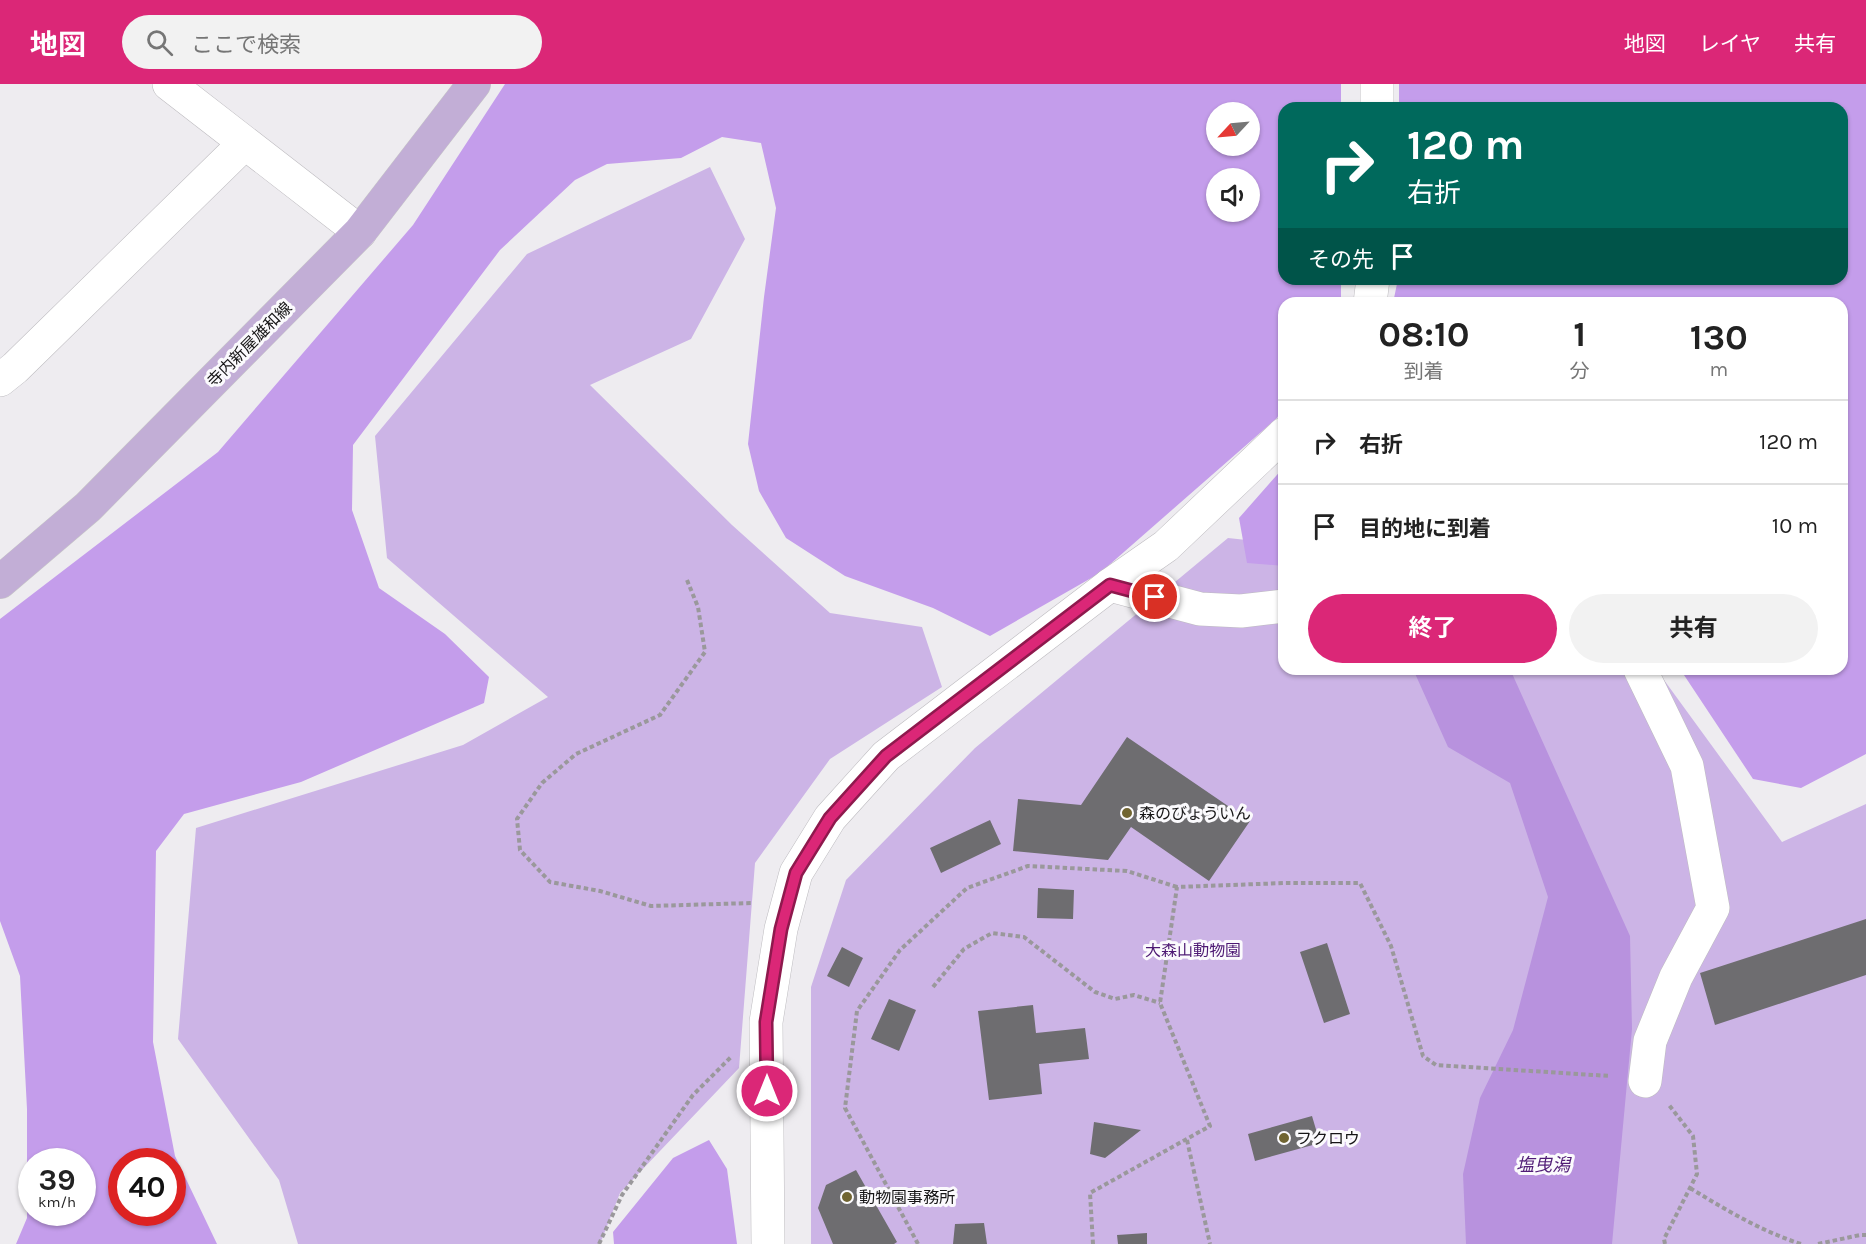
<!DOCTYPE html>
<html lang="ja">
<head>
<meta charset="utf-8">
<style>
  :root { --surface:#fff; --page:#f2f2f2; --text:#222; --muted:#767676; --line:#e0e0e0; --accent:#db2777 }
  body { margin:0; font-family:Karla,"Noto Sans JP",sans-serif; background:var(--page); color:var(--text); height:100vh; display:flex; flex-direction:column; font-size:22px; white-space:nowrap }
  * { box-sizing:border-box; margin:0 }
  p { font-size:20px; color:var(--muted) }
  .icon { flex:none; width:33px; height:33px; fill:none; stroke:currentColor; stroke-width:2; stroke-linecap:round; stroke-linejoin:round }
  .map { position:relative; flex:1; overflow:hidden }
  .panel { position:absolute; left:1278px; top:213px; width:570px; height:378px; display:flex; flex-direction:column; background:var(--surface); border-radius:18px; box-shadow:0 2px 4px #0004 }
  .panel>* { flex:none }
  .banner { position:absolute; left:1278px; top:18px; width:570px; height:183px; border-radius:18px; box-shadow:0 2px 4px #0004; background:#00695c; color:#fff; overflow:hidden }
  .needle { width:39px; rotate:244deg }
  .buttons { position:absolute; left:1206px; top:18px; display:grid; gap:12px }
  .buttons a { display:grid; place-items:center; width:54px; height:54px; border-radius:50%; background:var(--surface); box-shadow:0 2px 4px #0004; font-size:30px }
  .speed { position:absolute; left:18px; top:1064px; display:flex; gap:12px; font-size:30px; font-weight:700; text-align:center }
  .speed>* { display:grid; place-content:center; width:78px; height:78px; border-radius:50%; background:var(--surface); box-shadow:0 2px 4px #0004; line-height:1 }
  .speed small { font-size:15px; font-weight:400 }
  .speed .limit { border:9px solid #d22; background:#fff; color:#111 }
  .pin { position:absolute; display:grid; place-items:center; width:51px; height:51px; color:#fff; margin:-26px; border:3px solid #fff; border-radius:50%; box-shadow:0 2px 6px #0007 }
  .me { position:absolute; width:66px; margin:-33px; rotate:0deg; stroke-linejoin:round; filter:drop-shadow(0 0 4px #0008) }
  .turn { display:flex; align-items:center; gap:21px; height:126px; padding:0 30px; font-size:27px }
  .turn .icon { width:78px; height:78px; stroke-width:2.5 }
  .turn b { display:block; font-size:42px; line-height:51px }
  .then { display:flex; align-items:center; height:57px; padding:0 30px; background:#0003; gap:12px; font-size:22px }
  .eta { display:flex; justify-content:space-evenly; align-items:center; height:102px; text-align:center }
  .eta b { font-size:36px; font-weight:700; line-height:42px }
  .button { display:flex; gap:12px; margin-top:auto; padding:12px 30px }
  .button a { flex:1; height:69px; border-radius:36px; background:var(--accent); color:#fff; font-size:24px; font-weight:700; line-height:69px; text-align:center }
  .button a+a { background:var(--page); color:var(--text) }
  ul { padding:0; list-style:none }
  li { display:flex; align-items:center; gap:18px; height:84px; padding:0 30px; border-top:2px solid var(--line) }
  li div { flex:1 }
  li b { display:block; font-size:22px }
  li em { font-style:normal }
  header { display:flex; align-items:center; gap:36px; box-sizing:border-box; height:84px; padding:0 30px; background:var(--accent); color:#fff }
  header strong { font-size:28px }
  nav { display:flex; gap:33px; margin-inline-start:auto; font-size:21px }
  .search { width:420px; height:54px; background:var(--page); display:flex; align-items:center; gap:15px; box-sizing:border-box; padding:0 21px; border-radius:33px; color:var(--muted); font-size:22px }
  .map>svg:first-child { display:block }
  .green { fill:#ccb4e6 }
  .forest { fill:#c49deb; fill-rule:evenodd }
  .water { fill:#b892de }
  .building { fill:#6e6d70 }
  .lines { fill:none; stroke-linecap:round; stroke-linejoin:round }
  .minor-casing { stroke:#bebcc0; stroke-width:34 }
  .tertiary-casing { stroke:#bebcc0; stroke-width:34 }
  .primary-casing { stroke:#c7c7c7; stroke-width:34 }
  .path { stroke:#9a989b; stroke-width:4; stroke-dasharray:4.5 3; stroke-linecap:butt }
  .minor { stroke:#fff; stroke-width:33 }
  .tertiary { stroke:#fff; stroke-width:33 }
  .primary { stroke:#c2aed6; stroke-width:33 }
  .route-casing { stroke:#8e194d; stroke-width:15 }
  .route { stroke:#db2777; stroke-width:10 }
  .poi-dot { fill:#716532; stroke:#fbfafd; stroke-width:2 }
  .labels { text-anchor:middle; stroke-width:6; stroke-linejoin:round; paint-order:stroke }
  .street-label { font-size:16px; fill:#161516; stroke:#fbfafd }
  .poi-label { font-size:16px; fill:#161516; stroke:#fbfafd; text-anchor:start }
  .park-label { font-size:16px; fill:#4d1973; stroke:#fbfafd }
  .water-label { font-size:18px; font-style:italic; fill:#501c76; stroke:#fbfafd }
</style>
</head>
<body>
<header>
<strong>地図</strong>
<div class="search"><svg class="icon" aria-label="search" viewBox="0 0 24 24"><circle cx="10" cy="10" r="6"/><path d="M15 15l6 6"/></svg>ここで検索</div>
<nav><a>地図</a><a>レイヤ</a><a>共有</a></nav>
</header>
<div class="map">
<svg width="1866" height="1160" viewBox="0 0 1866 1160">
  <rect width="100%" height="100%" fill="#eeecf0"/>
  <path class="green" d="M710,83l35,72 -54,100 -101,46 142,140 98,88 92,14 20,60 -112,72 -75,104 -16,205 -119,125 -20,51h-302l-19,-64 -101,-141 18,-211 267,-83 85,-48 -161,-139 -12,-122 152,-182z
    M1228,454l56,6v125h372l126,173 84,-38v440h-1055v-257l35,-107 129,-132z"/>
  <path class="forest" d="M505,0h836v24h-57v171h57v24h-57v103l-7,12 -177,155 -110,63 -57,-28 -88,-32 -59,-38 -27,-47 -11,-47 16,-147 12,-89 -15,-65 -39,-6 -41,21 -74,6 -32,16 -75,70 -147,195 -1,65 27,78 66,46 44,43 -5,26 -183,79 -117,32 -28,37 -3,191 22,114 42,88h-201l11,-26v-109l-7,-133 -20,-55v-302l218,-167 195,-227zM1216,28h34v34h-34zM1216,94h34v34h-34zM32,1077h50v51h-50zM122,1077h50v51h-50z
    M1399,0h467v670l-65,34 -48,-9 -73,-110h162v-366h-449l5,-24h444v-171h-443z
    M1284,383v99l-37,-3 -8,-45z
    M709,1056l18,29 10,75h-123l-1,-12 60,-74z"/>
  <path class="water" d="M1413,585h97l120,267 2,93 -20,215h-146l-3,-70 17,-76 33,-68 35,-133 -38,-114 -62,-36z"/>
  <path class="building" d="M1127,653l123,84 -41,60 -78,-54 -23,33 -95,-9 5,-52 63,6z
    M990,736l11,24 -60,29 -11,-25z
    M1038,804l36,2 -1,29 -36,-1z
    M1866,835v56l-151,50 -15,-52z
    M1327,859l23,71 -26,9 -24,-71z
    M842,863l21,11 -14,29 -22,-11z
    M889,915l27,11 -17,41 -28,-12z
    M1033,921l3,28 49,-5 4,31 -50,5 3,30 -53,6 -11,-89z
    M1312,1032l8,27 -65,18 -7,-27z
    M1094,1038l47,8 -36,28 -15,-4z
    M856,1086l41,72 -3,2h-61l-15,-36 8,-23z
    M984,1139l3,21h-34l2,-20z
    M1147,1149v11h-29l-1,-9z"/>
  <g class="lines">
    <defs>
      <path id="minor" d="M169,0l191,148
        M0,296l15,-12 230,-225
        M1110,501l90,24 41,2 43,-5
        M1640,585l47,97 26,142 -37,69 -26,64 -5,40"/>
      <path id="tertiary" d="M1377,24v-24
        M1370,219l3,-24
        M768,1160l-2,-222 15,-93 15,-56 34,-55 56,-62 224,-171 56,-39 118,-112"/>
      <path id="primary" d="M0,498l88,-75 272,-275 114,-148"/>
    </defs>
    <use href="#minor" class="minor-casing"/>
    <use href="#tertiary" class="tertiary-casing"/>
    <use href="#primary" class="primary-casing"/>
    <path class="path" d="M687,496l11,27 7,45 -45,63 -84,39 -34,29 -25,36 3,31 30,32 50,9 51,15 101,-3
      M933,903l31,-38 28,-16 32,4 71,55 20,7 19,-4 26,8
      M1187,1056l23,104
      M1690,1104c36,22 71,43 111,56
      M599,1160l23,-49 71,-100 39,-39
      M918,1160l-73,-136 12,-97 43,-61 67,-62 61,-22 99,5 50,16
      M1093,1160l-3,-51 120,-67 -50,-123 17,-116 108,-4h75l31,63 32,110 13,9 174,11
      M1665,1160l-1,-5 33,-65 -4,-38 -24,-31
      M1818,1160l42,-9h6"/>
    <use href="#minor" class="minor"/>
    <use href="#tertiary" class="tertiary"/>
    <use href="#primary" class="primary"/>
  </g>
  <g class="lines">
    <defs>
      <path id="route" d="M767,1007l-1,-69 15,-93 15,-56 34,-55 56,-62 224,-171 45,12"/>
    </defs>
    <use href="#route" class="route-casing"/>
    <use href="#route" class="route"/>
  </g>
  <g class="poi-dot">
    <circle cx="1127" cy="729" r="6"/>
    <circle cx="1284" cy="1054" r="6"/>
    <circle cx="847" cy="1113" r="6"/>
  </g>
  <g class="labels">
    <g class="street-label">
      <text transform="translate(249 260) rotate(-45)" y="6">寺内新屋雄和線</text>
    </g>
    <g class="poi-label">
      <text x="1139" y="735">森のびょういん</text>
      <text x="1296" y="1060">フクロウ</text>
      <text x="859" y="1119">動物園事務所</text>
    </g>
    <g class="park-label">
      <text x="1193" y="872">大森山動物園</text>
    </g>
    <g class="water-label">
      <text x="1543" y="1087">塩曳潟</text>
    </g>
  </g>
</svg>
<div class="buttons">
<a><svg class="needle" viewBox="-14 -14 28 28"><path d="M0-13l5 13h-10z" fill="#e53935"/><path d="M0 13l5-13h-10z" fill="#767676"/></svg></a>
<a><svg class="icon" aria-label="sound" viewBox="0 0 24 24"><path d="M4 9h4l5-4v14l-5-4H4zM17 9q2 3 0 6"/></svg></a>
</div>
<div class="speed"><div>39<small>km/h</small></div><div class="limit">40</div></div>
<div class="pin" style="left:1155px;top:513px;background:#d93025"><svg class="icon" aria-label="arrive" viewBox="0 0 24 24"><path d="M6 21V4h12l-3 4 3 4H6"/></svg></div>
<svg class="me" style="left:767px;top:1007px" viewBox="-20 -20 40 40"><circle r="17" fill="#db2777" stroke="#fff" stroke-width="3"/><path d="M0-11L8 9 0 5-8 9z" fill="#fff"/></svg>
<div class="banner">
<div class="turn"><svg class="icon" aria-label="right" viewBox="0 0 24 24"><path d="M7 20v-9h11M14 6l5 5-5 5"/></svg><div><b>120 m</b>右折</div></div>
<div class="then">その先<svg class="icon" aria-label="arrive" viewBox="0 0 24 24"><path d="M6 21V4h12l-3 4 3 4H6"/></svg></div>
</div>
<section class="panel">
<div class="eta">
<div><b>08:10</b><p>到着</p></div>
<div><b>1</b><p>分</p></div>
<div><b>130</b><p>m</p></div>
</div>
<ul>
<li><svg class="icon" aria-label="right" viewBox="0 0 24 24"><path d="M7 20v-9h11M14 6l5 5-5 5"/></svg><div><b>右折</b></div><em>120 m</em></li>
<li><svg class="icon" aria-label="arrive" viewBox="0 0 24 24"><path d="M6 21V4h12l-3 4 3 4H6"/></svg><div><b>目的地に到着</b></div><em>10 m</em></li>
</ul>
<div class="button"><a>終了</a><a>共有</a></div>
</section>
</div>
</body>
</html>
